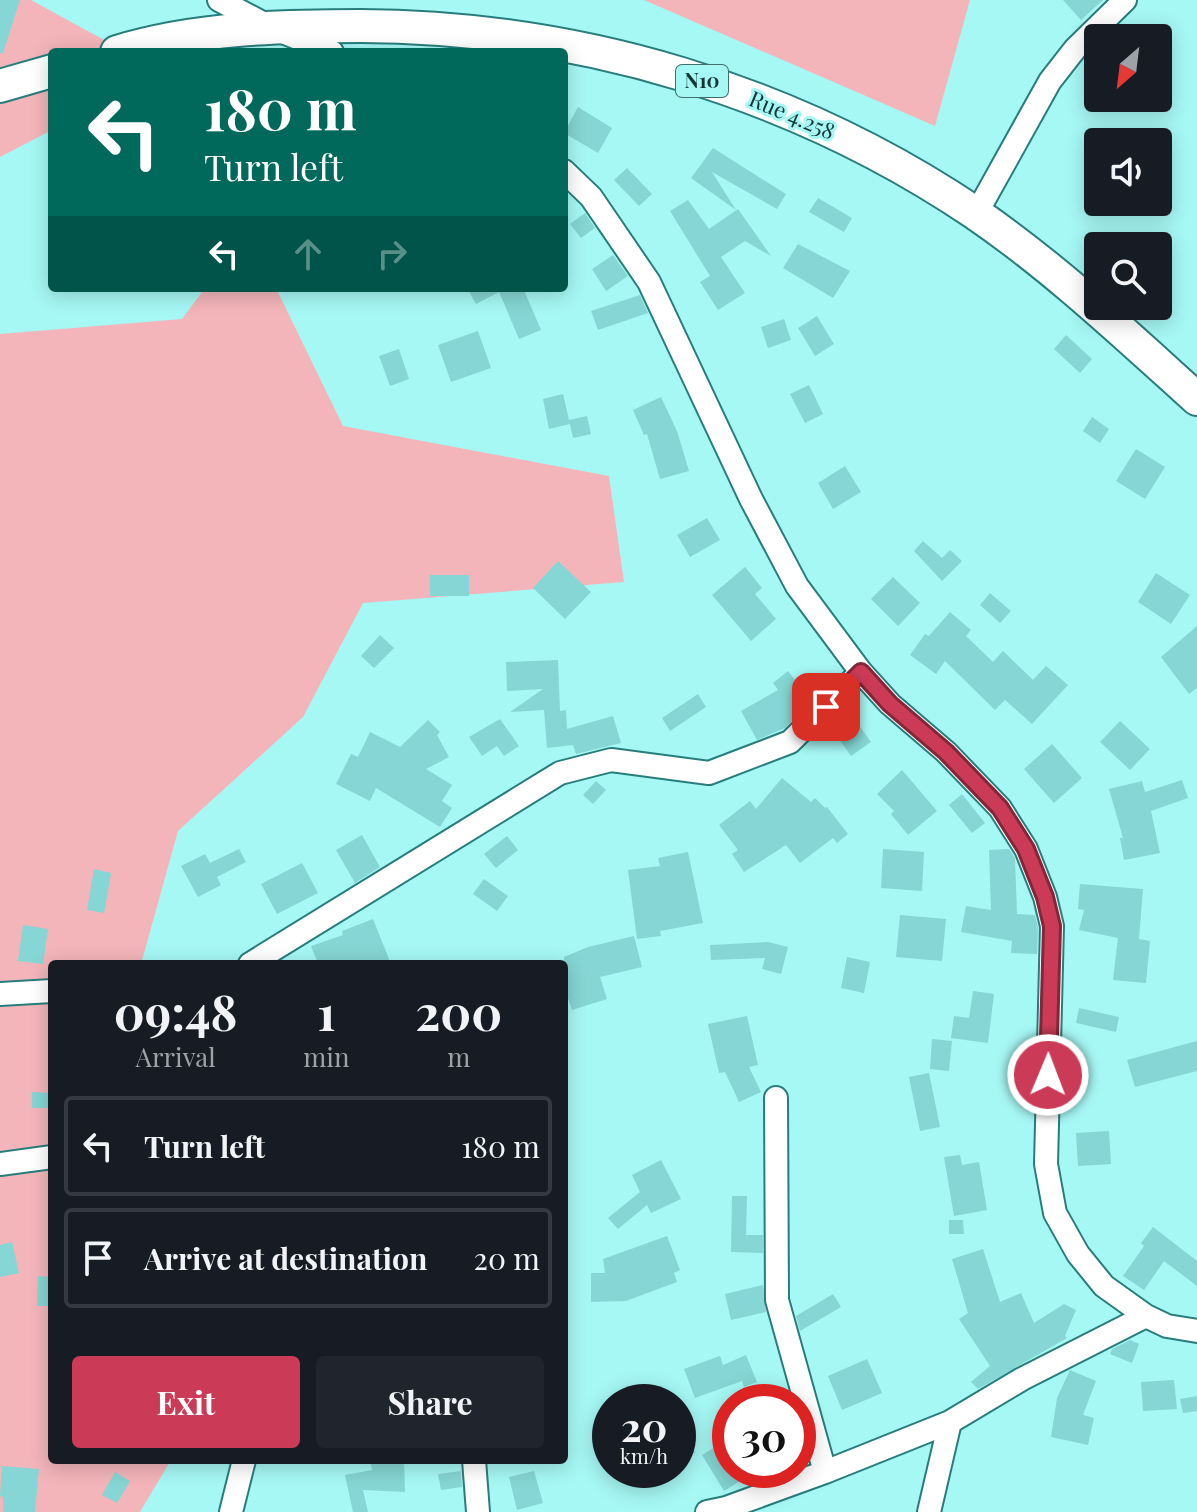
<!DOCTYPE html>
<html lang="en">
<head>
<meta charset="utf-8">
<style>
  :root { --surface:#171b24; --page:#20242c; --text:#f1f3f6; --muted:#9ea1a6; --line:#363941; --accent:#cb3b57 }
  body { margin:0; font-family:"Playfair Display",serif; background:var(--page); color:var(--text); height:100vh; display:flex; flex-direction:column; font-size:30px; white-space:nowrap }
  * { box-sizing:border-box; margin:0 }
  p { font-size:26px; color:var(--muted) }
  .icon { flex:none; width:44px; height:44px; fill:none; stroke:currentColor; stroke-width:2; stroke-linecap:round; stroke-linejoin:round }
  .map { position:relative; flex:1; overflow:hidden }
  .drawer { position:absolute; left:48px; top:960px; width:520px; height:504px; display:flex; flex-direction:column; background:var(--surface); border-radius:8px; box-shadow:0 4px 20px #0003 }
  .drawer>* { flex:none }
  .hud { position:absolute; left:48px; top:48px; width:520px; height:244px; border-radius:8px; box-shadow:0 4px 20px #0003; background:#00695c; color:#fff; overflow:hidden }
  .needle { width:52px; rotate:208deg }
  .tools { position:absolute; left:1084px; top:24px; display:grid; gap:16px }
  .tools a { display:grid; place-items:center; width:88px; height:88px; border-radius:8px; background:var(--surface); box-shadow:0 4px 20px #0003; font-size:40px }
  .speed { position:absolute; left:592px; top:1384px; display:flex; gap:16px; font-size:40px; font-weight:700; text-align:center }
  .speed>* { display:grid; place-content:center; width:104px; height:104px; border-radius:50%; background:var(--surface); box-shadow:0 4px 20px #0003; line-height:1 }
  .speed small { font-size:20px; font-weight:400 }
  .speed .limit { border:12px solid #d22; background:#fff; color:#111 }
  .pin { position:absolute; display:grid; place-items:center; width:68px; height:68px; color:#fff; margin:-34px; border-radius:16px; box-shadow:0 4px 12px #0006 }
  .me { position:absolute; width:88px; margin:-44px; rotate:1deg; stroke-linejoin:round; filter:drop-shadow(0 0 6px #0008) }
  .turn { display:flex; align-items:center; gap:28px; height:168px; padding:0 24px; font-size:36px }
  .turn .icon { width:104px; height:104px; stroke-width:2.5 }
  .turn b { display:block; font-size:56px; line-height:68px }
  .lanes { display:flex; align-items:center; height:76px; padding:0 24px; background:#0003; justify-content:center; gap:40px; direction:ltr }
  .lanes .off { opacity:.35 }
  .eta { display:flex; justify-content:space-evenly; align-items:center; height:136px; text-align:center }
  .eta b { font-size:48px; font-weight:700; line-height:56px }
  .primary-button { display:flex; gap:16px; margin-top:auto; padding:16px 24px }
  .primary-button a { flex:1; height:92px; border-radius:8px; background:var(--accent); color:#fff; font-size:32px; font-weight:700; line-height:92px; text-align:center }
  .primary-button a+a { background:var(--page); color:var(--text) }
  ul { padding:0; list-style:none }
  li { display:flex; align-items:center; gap:24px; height:100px; margin:0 16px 12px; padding:0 8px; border:4px solid var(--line); border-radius:8px }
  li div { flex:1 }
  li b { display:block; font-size:30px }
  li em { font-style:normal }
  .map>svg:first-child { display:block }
  .green { fill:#f3b5ba }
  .building { fill:#85d6d4 }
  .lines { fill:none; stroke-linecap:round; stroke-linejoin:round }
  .minor-casing { stroke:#287d7c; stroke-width:26 }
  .highway-casing { stroke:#287d7c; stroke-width:36 }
  .minor { stroke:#fff; stroke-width:22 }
  .highway { stroke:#fff; stroke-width:32 }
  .route-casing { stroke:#842639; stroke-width:20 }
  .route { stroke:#cb3b57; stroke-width:14 }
  .labels { text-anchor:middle; stroke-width:6; stroke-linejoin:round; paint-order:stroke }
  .shield { fill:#a6f8f5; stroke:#3f706e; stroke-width:2 }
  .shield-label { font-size:20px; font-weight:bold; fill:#133534 }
  .street-label { font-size:22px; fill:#133534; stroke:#a6f8f5 }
</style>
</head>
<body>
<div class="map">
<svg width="1197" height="1512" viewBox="0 0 1197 1512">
  <rect width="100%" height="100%" fill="#a6f8f5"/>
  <path class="green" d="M0,0h31l95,52h-74v78l-52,27z
    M644,0h326l-35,126z
    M205,288h71l67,138 266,50 15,106 -261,21 -60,114 -125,114 -37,133h-89v496h119l-31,52h-140v-1178l182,-15z"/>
  <path class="building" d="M0,0h20l-17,53h-3z
    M1063,0h40l-22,20z
    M578,107l34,21 -14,25 -34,-20z
    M713,148l73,46 -9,15 -65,-37 24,38 -45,-32z
    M627,168l25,26 -13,12 -25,-26z
    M818,198l34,20 -8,14 -35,-20z
    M688,200l21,29 29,-20 33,47 -26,-15 -24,16 24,36 -27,17 -18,-28 10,-6 -40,-65z
    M585,213l10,15 -14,10 -11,-14z
    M798,244l52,27 -17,27 -50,-30z
    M613,255l15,21 -22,15 -14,-22z
    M467,288h56l18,42 -22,9 -20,-47 -23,12z
    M640,295l8,18 -50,17 -7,-19z
    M817,316l17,28 -19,12 -17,-28z
    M784,319l7,21 -23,8 -7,-21z
    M478,331l13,37 -40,14 -13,-37z
    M1066,335l26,24 -12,14 -26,-24z
    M399,349l10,30 -19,7 -11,-30z
    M809,385l14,29 -18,9 -15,-29z
    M563,394l7,30 -21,5 -6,-30z
    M661,397l16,34 12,40 -29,8 -13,-45 -3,1 -11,-25z
    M587,416l4,18 -18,4 -4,-18z
    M1092,417l17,12 -9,14 -17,-12z
    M1136,449l29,18 -20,32 -29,-18z
    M845,466l16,26 -28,17 -15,-26z
    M707,518l13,22 -30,17 -13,-22z
    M923,541l19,17 8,-8 12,11 -20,20 -28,-30z
    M558,561l33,31 -26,27 -32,-31z
    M745,567l17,21 -7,6 21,25 -25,22 -39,-46z
    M1156,573l34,22 -19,29 -33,-22z
    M430,575h39v21h-39z
    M893,577l27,26 -22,23 -27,-27z
    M990,593l21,18 -11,12 -20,-18z
    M950,612l21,18 -5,6 27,26 10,-11 30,29 13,-14 22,19 -36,39 -27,-24 -10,10 -50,-49 -9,13 -26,-19 15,-21 4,2z
    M1197,626v62l-8,6 -28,-37z
    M380,635l14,13 -20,20 -13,-12z
    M558,660l2,51 6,-1 1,19 46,-13 8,27 -45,11 -3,-9 -26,3 -3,-38 -34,2 33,-23 -36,2 -1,-29z
    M788,671l23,30 -26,27 -28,12 -16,-29 37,-21 -5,-7z
    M698,694l8,13 -36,24 -8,-13z
    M854,718l17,24 -20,14 -17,-24z
    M500,719l19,27 -15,10 -7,-10 -15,10 -13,-19z
    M428,720l12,12 -3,3 12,22 -23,12 26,16 -10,16 10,7 -12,19 -64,-39 -6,13 -34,-17 15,-30 7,3 12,-25 30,15z
    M1120,721l30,28 -20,21 -30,-28z
    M1052,744l30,34 -28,25 -30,-34z
    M902,770l35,41 -29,24 -17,-21 3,-3 -17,-17z
    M782,778l29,24 4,-4 10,10 2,-1 21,27 -11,9 -4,-5 -33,25 -14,-18 -42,27 -12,-18 6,-4 -19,-25 31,-24 6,8z
    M1182,780l6,18 -37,13 9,42 -36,7 -4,-22h3l-14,-49 33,-8 3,11z
    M596,781l10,9 -13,14 -10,-9z
    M962,794l23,29 -13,10 -23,-28z
    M362,835l18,32 -25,16 -19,-33z
    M507,836l11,14 -22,18 -12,-14z
    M239,849l7,13 -29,15 4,8 -23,12 -17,-31 24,-12 5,9z
    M883,849l41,3 -2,39 -41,-3z
    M1009,849l6,9 2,56 18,1 3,13 -1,26 -26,-1 1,-12 -51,-9 5,-26 25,4 -2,-60z
    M688,852l15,71 -43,8 1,5 -24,3 -9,-69 32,-4 -2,-8z
    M302,863l16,30 -41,21 -16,-30z
    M94,869l17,4 -7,40 -17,-3z
    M484,879l24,17 -11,15 -24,-17z
    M1080,884l63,5 -4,50 11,2 -4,42 -33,-3 5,-42 -39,-8 5,-20 -6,-1z
    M900,915l46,4 -4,42 -46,-4z
    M373,919l18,45h-73l-7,-18 32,-11 -1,-4z
    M23,925l25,4 -5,35 -25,-3z
    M634,936l8,31 -42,10 7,22 -35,11 -8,-23v-30l24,-10z
    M768,942l20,5 -7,27 -19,-5 3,-11 -54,2 -1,-15z
    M847,957l23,5 -6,31 -23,-5z
    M973,991l21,3 -6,49 -37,-5 3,-22 15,2z
    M1079,1008l40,9 -3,15 -40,-9z
    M747,1016l11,49 -9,2 12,25 -22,10 -14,-30 -6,1 -11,-49z
    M932,1039l20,2 -3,30 -19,-2z
    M1197,1041v30l-62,16 -8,-27z
    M929,1073l11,54 -20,4 -11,-54z
    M32,1092l20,1v15h-20z
    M1109,1131l2,33 -33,2 -2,-33z
    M960,1155l2,10 17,-3 8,48 -33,6 -10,-59z
    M661,1160l20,39 -30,14 -4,-8 -29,24 -10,-11 32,-26 -8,-17z
    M732,1196h15l-1,39h17v18l-32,-1z
    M949,1220h14l1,14h-15z
    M1153,1227l44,34v25l-33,-25 -20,29 -21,-14 21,-30 -3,-3z
    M667,1236l13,34 -6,3 3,9 -51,19 -35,1v-29h14l-2,-14z
    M12,1242l7,31 -19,4v-32z
    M983,1249l17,53 21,-9 13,30 30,-19 12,6 -11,26 2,2 -89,51 -7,-7 19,-16 -31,-47 9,-6 -16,-54z
    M38,1276l14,1v29h-15z
    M763,1285l3,27 -35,8 -6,-26z
    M833,1294l8,13 -41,24 -4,-15z
    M1130,1340l9,4 -7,19 -22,-9 2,-5z
    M746,1355l11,27 -13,5 -2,-6 -47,17 -11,-29 36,-13 3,9z
    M867,1359l15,34 -40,17 -14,-34z
    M1070,1370l26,11 -13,34 11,3 -6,27 -37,-8 6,-39z
    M1174,1380l3,29 -34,2 -2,-29z
    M1197,1396v15l-14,2 -3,-14z
    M682,1409l13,44 -17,5v-48z
    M730,1438v32h28l-34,21 -22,-36z
    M370,1460h34l1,32 -42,-2 5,22h-15l-8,-37 27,-5z
    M2,1466l37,3 -4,43h-32v-15l-3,-1z
    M461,1471l1,16 -21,3 -3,-16z
    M534,1471l9,32 -26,7 -8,-33z
    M115,1472l15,9 -13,22 -15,-8z"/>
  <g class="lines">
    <defs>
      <path id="minor" d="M219,0l49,26 64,26
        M564,171l27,26 58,85 102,217 46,87 64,86 29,32 56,48 54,56 26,41 19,48 7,29 -6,238 9,49 23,41 26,32 42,30 21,10 30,5
        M976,214l74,-133 25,-32 50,-49
        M250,964l310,-191 51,-13 98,13 81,-31 71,-70
        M0,994l52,-3
        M776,1098l1,202 48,172
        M0,1164l52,-7
        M474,1460l4,52
        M231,1512l13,-52
        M707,1512l19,-4 99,-36 125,-50 72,-43 124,-63
        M929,1512l21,-90"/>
      <path id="highway" d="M117,52c79,-24 162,-26 244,-26 218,1 433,65 614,187 79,54 151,122 222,186
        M0,86l52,-15"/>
    </defs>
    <use href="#minor" class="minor-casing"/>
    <use href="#highway" class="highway-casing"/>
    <use href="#minor" class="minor"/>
    <use href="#highway" class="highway"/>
  </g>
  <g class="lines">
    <defs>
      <path id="route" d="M826,707l35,-35 29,32 56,48 54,56 26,41 19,48 7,29 -4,149"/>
    </defs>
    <use href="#route" class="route-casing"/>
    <use href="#route" class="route"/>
  </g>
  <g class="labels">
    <rect class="shield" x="676" y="65" width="52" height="32" rx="6"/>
    <g class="shield-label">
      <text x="702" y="88">N10</text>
    </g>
    <g class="street-label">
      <text transform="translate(792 115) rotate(23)" y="8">Rue 4.258</text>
    </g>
  </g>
</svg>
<div class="tools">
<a><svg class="needle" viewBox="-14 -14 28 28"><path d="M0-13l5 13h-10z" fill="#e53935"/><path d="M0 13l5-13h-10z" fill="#9ea1a6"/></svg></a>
<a><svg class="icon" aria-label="sound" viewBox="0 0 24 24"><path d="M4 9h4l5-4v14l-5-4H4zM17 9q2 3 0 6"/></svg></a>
<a><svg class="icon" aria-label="search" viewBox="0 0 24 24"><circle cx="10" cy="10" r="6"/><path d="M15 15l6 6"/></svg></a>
</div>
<div class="speed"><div>20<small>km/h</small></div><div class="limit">30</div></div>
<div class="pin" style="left:826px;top:707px;background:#d93025"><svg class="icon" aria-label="arrive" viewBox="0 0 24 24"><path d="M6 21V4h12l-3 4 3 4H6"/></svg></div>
<svg class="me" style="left:1048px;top:1075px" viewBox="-20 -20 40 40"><circle r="17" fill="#cb3b57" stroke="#fff" stroke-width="3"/><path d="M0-11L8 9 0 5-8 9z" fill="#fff"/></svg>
<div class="hud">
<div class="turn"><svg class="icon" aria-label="left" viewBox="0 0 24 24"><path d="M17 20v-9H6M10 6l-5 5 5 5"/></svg><div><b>180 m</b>Turn left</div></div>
<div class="lanes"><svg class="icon" aria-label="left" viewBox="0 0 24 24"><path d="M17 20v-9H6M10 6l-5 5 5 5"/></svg><svg class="icon off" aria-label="ahead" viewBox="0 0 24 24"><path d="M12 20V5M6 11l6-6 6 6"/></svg><svg class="icon off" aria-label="right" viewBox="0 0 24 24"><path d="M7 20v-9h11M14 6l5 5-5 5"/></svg></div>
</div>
<section class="drawer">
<div class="eta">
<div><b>09:48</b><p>Arrival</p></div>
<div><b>1</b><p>min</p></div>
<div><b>200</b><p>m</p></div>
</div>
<ul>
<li><svg class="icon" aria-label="left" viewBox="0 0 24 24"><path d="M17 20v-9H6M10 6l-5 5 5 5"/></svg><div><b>Turn left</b></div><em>180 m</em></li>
<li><svg class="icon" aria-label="arrive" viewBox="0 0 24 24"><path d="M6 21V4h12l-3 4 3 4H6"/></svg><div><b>Arrive at destination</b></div><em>20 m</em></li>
</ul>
<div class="primary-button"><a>Exit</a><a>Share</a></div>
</section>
</div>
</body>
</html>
